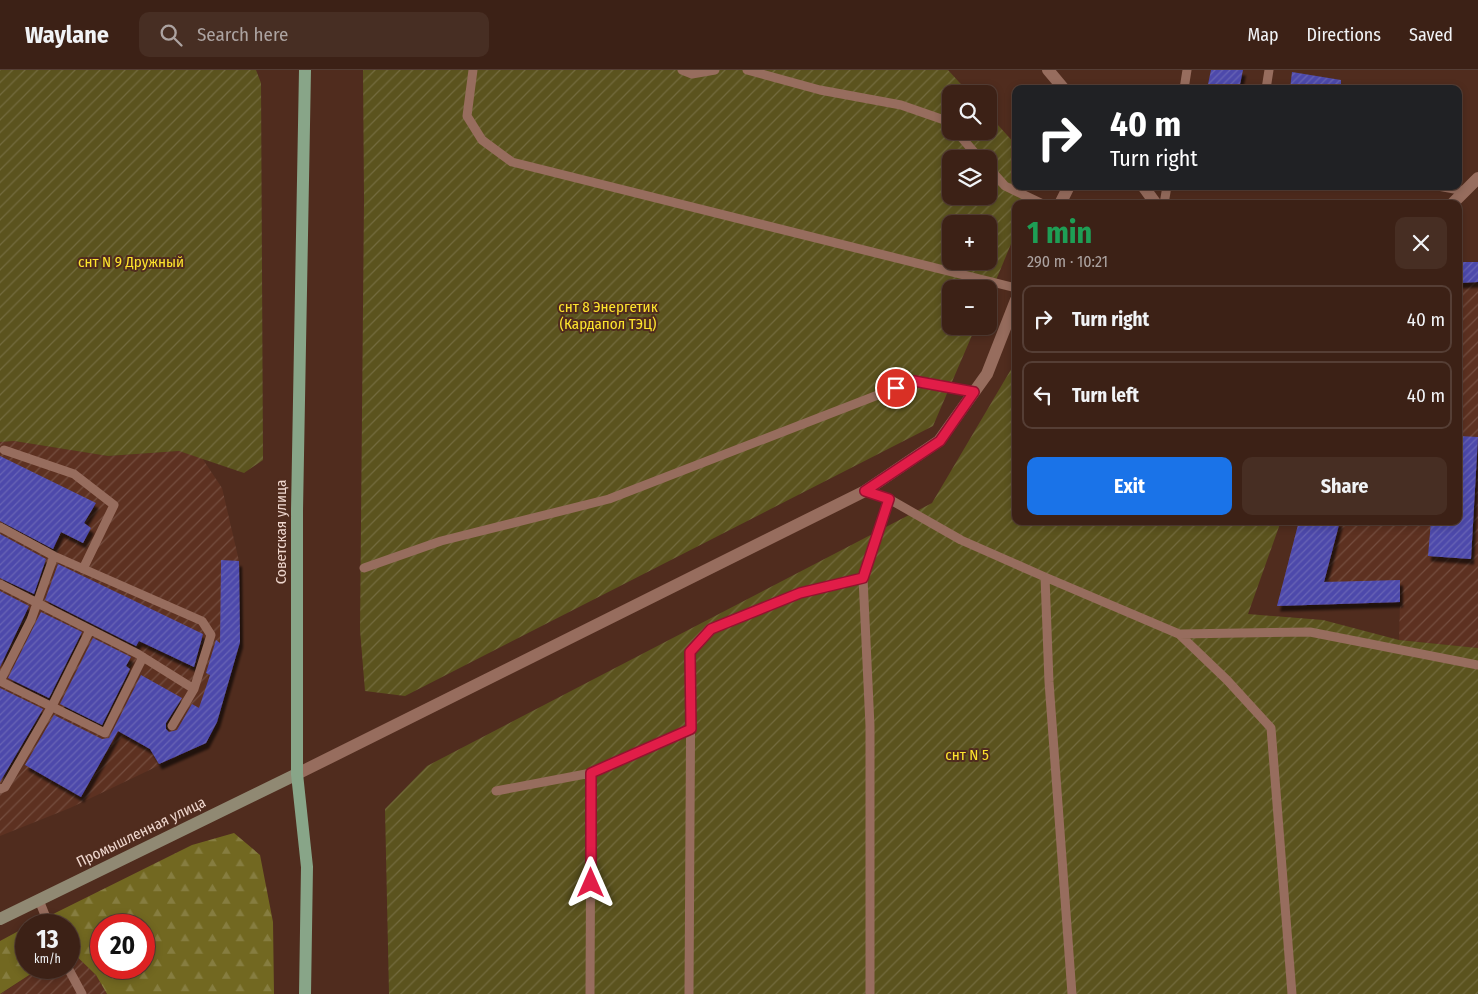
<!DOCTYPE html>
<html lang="en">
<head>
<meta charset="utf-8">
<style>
  :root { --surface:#3c2116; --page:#472e23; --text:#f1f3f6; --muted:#aca3a1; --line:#553e35; --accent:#1a73e8 }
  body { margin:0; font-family:"Fira Sans Condensed",sans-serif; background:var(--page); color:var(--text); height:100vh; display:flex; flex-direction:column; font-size:19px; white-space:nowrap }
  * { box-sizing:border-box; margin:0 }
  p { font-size:16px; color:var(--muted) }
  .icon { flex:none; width:28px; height:28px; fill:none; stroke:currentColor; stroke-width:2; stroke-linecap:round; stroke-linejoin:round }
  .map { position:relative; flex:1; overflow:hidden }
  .details { position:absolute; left:1012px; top:130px; width:450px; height:325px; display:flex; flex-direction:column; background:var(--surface); border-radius:10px; box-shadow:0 2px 8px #0003,0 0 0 1px var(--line) }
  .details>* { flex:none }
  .top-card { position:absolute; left:1012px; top:15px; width:450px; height:105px; border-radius:10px; box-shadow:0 2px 8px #0003,0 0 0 1px var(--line); background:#202124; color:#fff; overflow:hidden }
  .controls { position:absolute; left:942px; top:15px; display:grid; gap:10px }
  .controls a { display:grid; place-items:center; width:55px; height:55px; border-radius:10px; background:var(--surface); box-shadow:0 2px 8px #0003,0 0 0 1px var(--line); font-size:25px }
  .speed { position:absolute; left:15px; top:844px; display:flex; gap:10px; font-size:25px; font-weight:700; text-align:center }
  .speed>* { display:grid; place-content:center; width:65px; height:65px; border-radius:50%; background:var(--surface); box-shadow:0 2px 8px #0003,0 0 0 1px var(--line); line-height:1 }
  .speed small { font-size:12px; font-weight:400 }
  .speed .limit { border:8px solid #d22; background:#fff; color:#111 }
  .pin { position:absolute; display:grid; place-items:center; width:42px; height:42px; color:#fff; margin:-21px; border:2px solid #fff; border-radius:50%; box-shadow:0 1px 5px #0007 }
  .me { position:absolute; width:55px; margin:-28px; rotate:0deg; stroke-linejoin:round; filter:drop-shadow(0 0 4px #0008) }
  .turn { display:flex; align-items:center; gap:18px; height:105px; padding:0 15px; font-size:22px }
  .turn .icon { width:65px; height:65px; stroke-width:2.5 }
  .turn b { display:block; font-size:35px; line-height:42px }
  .round { display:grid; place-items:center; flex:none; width:52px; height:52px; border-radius:10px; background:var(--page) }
  .overview { display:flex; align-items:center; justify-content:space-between; height:85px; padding:0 15px }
  h1 { font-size:30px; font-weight:700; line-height:38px; color:#1e9e55 }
  .button { display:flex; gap:10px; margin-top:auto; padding:10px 15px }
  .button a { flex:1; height:58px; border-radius:10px; background:var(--accent); color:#fff; font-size:20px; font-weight:700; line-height:58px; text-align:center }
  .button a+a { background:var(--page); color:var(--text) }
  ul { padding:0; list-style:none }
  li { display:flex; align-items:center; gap:15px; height:68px; margin:0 10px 8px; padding:0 5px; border:2px solid var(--line); border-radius:10px }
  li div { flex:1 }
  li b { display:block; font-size:19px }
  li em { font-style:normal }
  header { display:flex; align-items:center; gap:30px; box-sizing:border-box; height:70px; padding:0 25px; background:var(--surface); border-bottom:1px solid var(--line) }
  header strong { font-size:24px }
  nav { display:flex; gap:28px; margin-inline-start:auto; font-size:18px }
  .search { width:350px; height:45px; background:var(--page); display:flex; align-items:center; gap:12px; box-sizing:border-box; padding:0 18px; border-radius:10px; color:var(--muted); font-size:19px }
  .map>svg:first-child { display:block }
  .industrial { fill:url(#industrial-furrows) }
  .forest { fill:url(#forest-firs); fill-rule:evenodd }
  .garden { fill:url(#garden-furrows); fill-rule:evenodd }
  .building { fill:url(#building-hatch); filter:url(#shadow) }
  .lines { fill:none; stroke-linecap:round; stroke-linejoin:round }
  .service { stroke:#976d5e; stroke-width:9 }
  .minor { stroke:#976d5e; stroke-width:12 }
  .tertiary { stroke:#976d5e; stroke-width:12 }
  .secondary { stroke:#908973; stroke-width:12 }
  .primary { stroke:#88a588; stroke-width:12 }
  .route-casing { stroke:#92132f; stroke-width:12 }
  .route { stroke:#e11d48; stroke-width:9 }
  .labels { text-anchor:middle; stroke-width:4; stroke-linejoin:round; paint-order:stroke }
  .park-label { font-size:15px; fill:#fde42d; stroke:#502c1e }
  .street-label { font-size:15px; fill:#eed6cd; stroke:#502c1e }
</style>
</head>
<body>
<header>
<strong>Waylane</strong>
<div class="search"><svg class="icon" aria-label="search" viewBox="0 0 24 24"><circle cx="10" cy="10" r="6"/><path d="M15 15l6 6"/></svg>Search here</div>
<nav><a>Map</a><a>Directions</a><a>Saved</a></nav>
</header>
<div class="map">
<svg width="1478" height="924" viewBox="0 0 1478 924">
  <defs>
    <pattern id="industrial-furrows" width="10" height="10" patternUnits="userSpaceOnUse" patternTransform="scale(1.25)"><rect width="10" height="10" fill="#5d3121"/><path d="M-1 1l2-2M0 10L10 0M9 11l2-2" fill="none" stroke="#754e40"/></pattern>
    <pattern id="forest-firs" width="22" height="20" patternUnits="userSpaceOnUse" patternTransform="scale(1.25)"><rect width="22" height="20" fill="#726821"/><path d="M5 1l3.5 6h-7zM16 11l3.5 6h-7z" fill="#867d40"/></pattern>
    <pattern id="garden-furrows" width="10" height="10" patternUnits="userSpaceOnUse" patternTransform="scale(1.25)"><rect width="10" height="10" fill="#5b531e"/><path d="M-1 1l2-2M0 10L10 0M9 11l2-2" fill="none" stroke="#736b3e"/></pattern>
    <pattern id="building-hatch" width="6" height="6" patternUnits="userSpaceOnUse" patternTransform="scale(1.25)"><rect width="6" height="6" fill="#4e4aab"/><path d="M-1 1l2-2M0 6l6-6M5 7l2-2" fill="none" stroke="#6863b5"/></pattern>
    <filter id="shadow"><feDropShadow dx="3" dy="5.5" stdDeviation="1" flood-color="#0009"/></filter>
  </defs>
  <rect width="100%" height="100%" fill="#502c1e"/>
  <path class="industrial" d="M1459,192h19v386l-79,-8 1,-37 -123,3 22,-85h160z
    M14,371l94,15 71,-5 23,7 20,30 17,73 1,81 -23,79 -11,22 -136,65 -70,28v-394z
    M69,879l27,26 11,19h-106l39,-26h29z"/>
  <path class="forest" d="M234,763l26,22 13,67 1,72h-167l-11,-19 -27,-26v-24h-38l161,-80zM101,855h43v43h-43z
    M26,857v41h14l-40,26v-53z"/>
  <path class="garden" d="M0,0h256l5,13 2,377 -19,13 -65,-22 -71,5 -94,-15 -14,1z
    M363,0h585l22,24h-19v37h38v-16l27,30v34l-4,4 20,12 -4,9h-12v28l-27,65v-8h-38v37h25l-43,100 -528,270 -40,-5 -5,-61 4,-430zM951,89h38v37h-38zM951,154h38v37h-38z
    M1016,291v160h265l-33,93 75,6 76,20 79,8v346h-1089l-4,-185 42,-43 505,-263z"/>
  <path class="building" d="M1211,0h32l-4,19h-32z
    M1292,2l49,8v9h-51z
    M1459,192h19v20l-19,1z
    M1459,366l19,1 -7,122 -43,-3 3,-35h28z
    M0,386l96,47 -12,20 7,5 -8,15 -22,-11 -8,17 -53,-28z
    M1299,451h41l-16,61 76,-2v22l-123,4z
    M0,464l46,25 -12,35 -34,-16z
    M221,490l18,1 1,81 -23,80 -11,21 -47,21 -9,-15 -32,-18 -37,66 -56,-32 29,-50 48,24 7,-1 32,-63 41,23 -16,25v6l3,3 8,-2 15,-26 7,4 11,-33 -4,-2 10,-33 4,3z
    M58,494l145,70 -9,33 -55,-26 -3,5 -91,-46z
    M0,521l29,15 -29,61z
    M41,542l41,20 -33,66 -41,-20z
    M93,568l38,19 -5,9 4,3 -28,56 -42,-21z
    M0,618l43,21 -43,73z"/>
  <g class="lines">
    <path class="service" d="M473,0l-6,46 15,24 30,22 504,126
      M682,0l10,4 23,-4
      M747,0l73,20 81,15 46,16 4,5
      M1184,19l3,-19
      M1266,19l3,-19
      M956,61l24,28
      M989,98l16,18 38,18
      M1438,116l27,5
      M1164,134l3,-18
      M4,380l70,24 40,31 -31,64
      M865,421l24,8 72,41 84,37 134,57 48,46 44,48 21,266
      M0,457l54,29 148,65 9,14 -17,54 -22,37
      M364,498l77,-27 168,-42 305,-118 60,11
      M1045,507l4,105 23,312
      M0,514l138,70 56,35
      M1179,564l131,-2 168,33
      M0,611l105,52 38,-76
      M0,611l31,-61 23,-64
      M0,719l5,-2 47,-81 38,-76
      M496,721l95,-18 100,-44
      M39,830l10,25
      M68,898l14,26
      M590,924l1,-221
      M689,924l2,-342 20,-23 89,-36 63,-15
      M870,924v-268l-7,-148 26,-79"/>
    <path class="minor" d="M1048,0l16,19
      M1143,116l13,18
      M1452,134l26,-26"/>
    <path class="tertiary" d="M1060,134l9,-18
      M297,704l568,-283 74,-50 48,-67 29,-74"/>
    <path class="secondary" d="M0,849l297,-145"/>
    <path class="primary" d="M305,0l-8,441v263l10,93 -2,127"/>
  </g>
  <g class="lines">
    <defs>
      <path id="route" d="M591,813v-110l100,-44 -1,-77 21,-23 89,-36 63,-15 26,-79 -24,-8 75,-50 34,-49 -60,-11 -18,7"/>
    </defs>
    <use href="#route" class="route-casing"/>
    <use href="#route" class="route"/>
  </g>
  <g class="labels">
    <g class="park-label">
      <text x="131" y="197">снт N 9 Дружный</text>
      <text x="608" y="242">снт 8 Энергетик<tspan x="608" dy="17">(Кардапол ТЭЦ)</tspan></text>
      <text x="967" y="690">снт N 5</text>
    </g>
    <g class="street-label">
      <text transform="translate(281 462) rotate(-90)" y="5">Советская улица</text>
      <text transform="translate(141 762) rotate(-26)" y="5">Промышленная улица</text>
    </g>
  </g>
</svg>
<div class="controls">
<a><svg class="icon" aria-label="search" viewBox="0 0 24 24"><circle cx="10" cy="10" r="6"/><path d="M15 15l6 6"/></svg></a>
<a><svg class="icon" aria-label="layers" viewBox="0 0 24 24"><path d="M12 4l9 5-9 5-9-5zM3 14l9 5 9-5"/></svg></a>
<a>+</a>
<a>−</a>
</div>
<div class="speed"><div>13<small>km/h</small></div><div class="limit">20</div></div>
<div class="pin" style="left:896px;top:318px;background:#d93025"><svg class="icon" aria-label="arrive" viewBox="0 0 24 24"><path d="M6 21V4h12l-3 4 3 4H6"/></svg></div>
<svg class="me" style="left:591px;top:813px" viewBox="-20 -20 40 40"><path d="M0-17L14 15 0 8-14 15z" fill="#e11d48" stroke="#fff" stroke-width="4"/></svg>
<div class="top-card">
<div class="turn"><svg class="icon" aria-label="right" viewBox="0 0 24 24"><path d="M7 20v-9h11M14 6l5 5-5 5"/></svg><div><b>40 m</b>Turn right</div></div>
</div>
<section class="details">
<div class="overview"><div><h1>1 min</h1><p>290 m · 10:21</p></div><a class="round"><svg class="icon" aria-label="close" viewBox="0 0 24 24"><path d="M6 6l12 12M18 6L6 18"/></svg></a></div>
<ul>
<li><svg class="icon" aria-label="right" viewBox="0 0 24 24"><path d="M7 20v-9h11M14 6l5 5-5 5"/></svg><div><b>Turn right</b></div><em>40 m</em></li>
<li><svg class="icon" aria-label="left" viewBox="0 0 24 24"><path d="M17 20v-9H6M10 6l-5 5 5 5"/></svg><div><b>Turn left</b></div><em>40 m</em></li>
</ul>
<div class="button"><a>Exit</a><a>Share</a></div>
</section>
</div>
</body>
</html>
